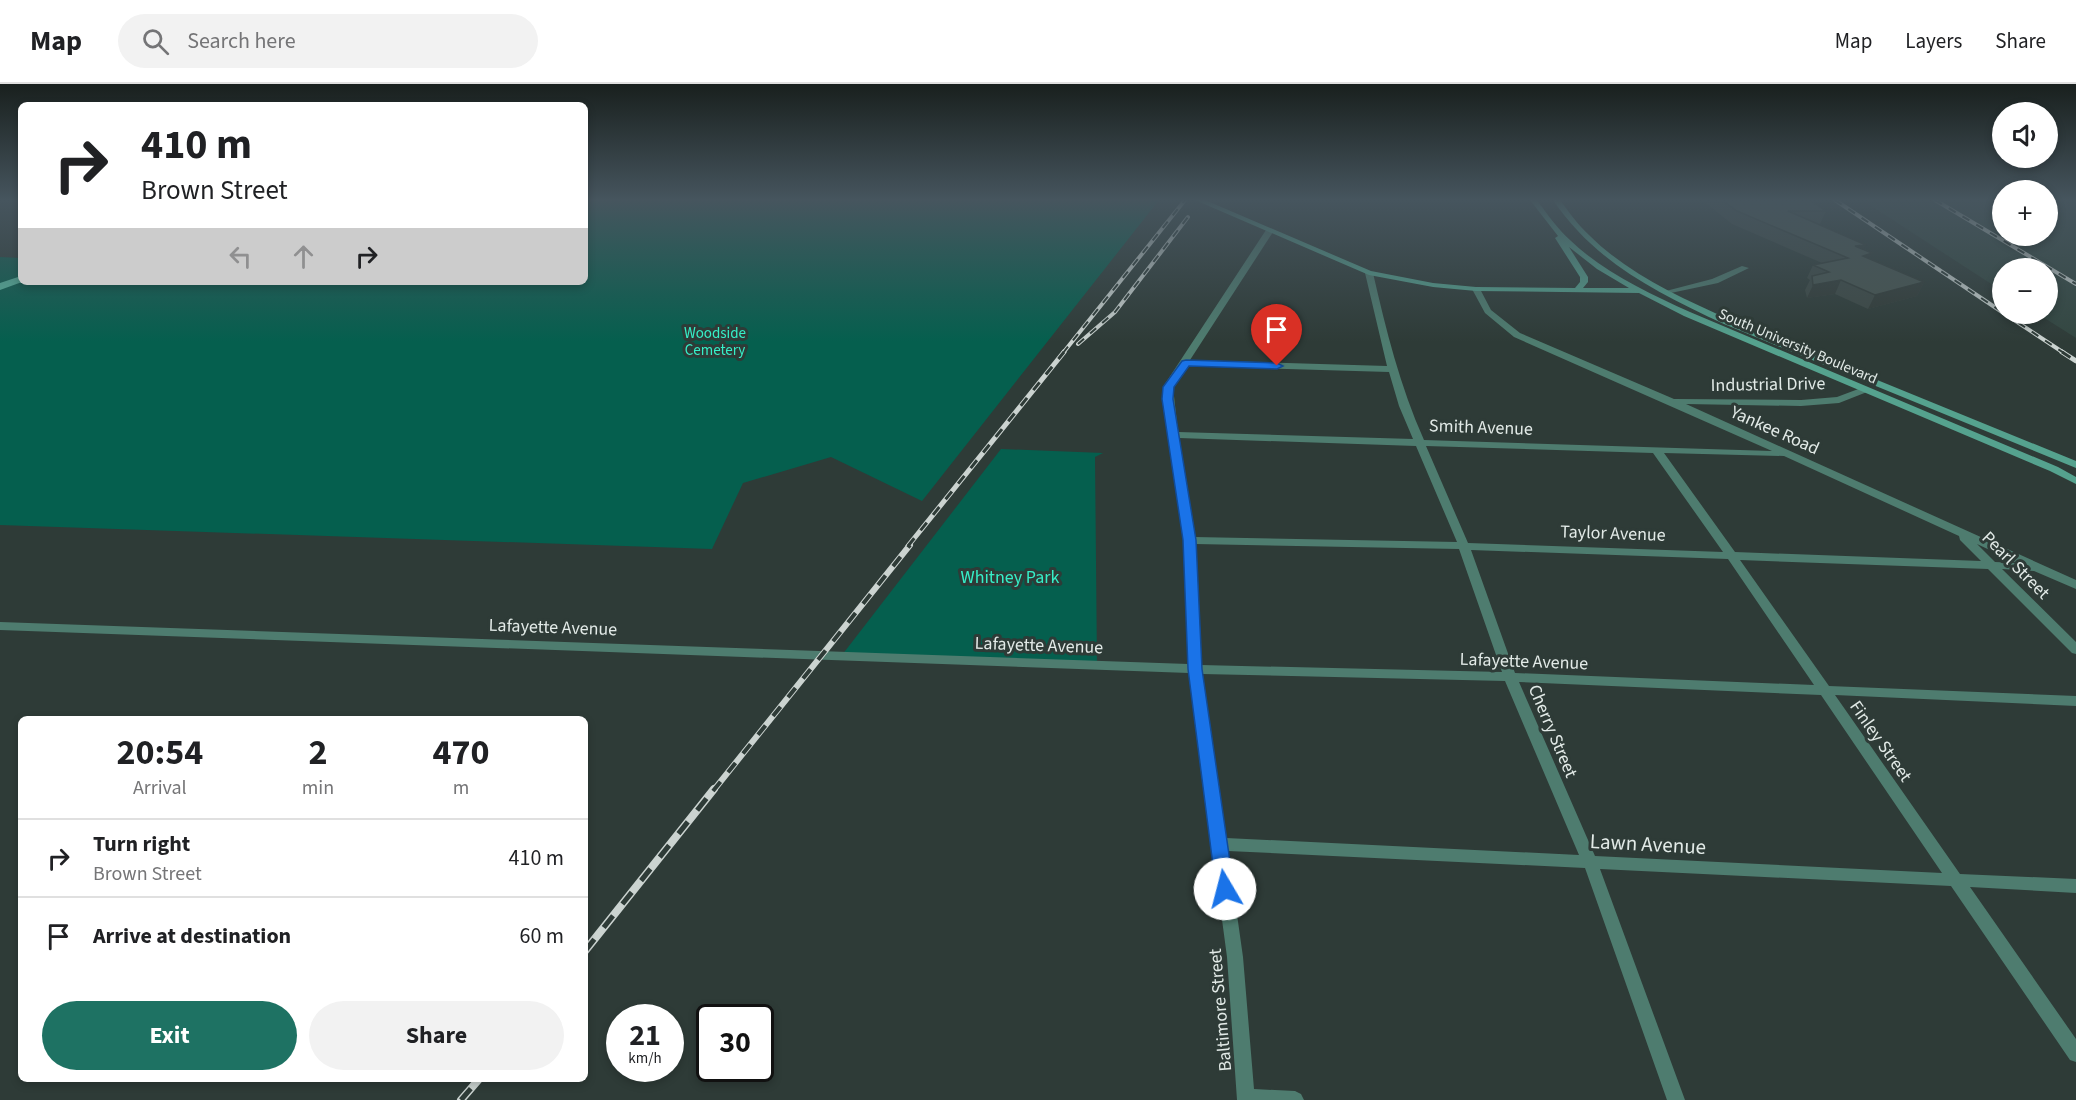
<!DOCTYPE html>
<html lang="en">
<head>
<meta charset="utf-8">
<style>
  :root { --surface:#fff; --page:#f2f2f2; --text:#202124; --muted:#757577; --line:#e0e0e0; --accent:#1e7263 }
  body { margin:0; font-family:"Source Sans 3",sans-serif; background:var(--page); color:var(--text); height:100vh; display:flex; flex-direction:column; font-size:22px; white-space:nowrap }
  * { box-sizing:border-box; margin:0 }
  p { font-size:20px; color:var(--muted) }
  .icon { flex:none; width:33px; height:33px; fill:none; stroke:currentColor; stroke-width:2; stroke-linecap:round; stroke-linejoin:round }
  .map { position:relative; flex:1; overflow:hidden }
  .drawer { position:absolute; left:18px; top:632px; width:570px; height:366px; display:flex; flex-direction:column; background:var(--surface); border-radius:9px; box-shadow:0 3px 9px #0003 }
  .drawer>* { flex:none }
  .top-card { position:absolute; left:18px; top:18px; width:570px; height:183px; border-radius:9px; box-shadow:0 3px 9px #0003; background:#fff; color:var(--text); overflow:hidden }
  .tools { position:absolute; left:1992px; top:18px; display:grid; gap:12px }
  .tools a { display:grid; place-items:center; width:66px; height:66px; border-radius:50%; background:var(--surface); box-shadow:0 3px 9px #0003; font-size:30px }
  .speed { position:absolute; left:606px; top:920px; display:flex; gap:12px; font-size:30px; font-weight:700; text-align:center }
  .speed>* { display:grid; place-content:center; width:78px; height:78px; border-radius:50%; background:var(--surface); box-shadow:0 3px 9px #0003; line-height:1 }
  .speed small { font-size:15px; font-weight:400 }
  .speed .limit { border:3px solid #111; border-radius:9px; background:#fff; color:#111 }
  .pin { position:absolute; display:grid; place-items:center; width:51px; height:51px; color:#fff; margin:-62px -26px; border-radius:50% 50% 50% 0; rotate:-45deg; box-shadow:0 0 6px #0007 }
  .pin .icon { rotate:45deg }
  .me { position:absolute; width:66px; margin:-33px; rotate:352deg; stroke-linejoin:round; filter:drop-shadow(0 0 4px #0008) }
  .turn { display:flex; align-items:center; gap:21px; height:126px; padding:0 24px; font-size:27px }
  .turn .icon { width:78px; height:78px; stroke-width:2.5 }
  .turn b { display:block; font-size:42px; line-height:51px }
  .lanes { display:flex; align-items:center; height:57px; padding:0 24px; background:#0003; justify-content:center; gap:30px; direction:ltr }
  .lanes .off { opacity:.35 }
  .eta { display:flex; justify-content:space-evenly; align-items:center; height:102px; text-align:center }
  .eta b { font-size:36px; font-weight:700; line-height:42px }
  .primary-button { display:flex; gap:12px; margin-top:auto; padding:12px 24px }
  .primary-button a { flex:1; height:69px; border-radius:36px; background:var(--accent); color:#fff; font-size:24px; font-weight:700; line-height:69px; text-align:center }
  .primary-button a+a { background:var(--page); color:var(--text) }
  ul { padding:0; list-style:none }
  li { display:flex; align-items:center; gap:18px; height:78px; padding:0 24px; border-top:2px solid var(--line) }
  li div { flex:1 }
  li b { display:block; font-size:22px }
  li em { font-style:normal }
  header { display:flex; align-items:center; gap:36px; box-sizing:border-box; height:84px; padding:0 30px; background:var(--surface); border-bottom:2px solid var(--line) }
  header strong { font-size:28px }
  nav { display:flex; gap:33px; margin-inline-start:auto; font-size:21px }
  .search { width:420px; height:54px; background:var(--page); display:flex; align-items:center; gap:15px; box-sizing:border-box; padding:0 21px; border-radius:33px; color:var(--muted); font-size:22px }
  .map>svg:first-child { display:block }
  .built { fill:#334741 }
  .green { fill:#055f4e }
  .lines { fill:none; stroke-linecap:round; stroke-linejoin:round }
  .street { fill:#4e7c6f; fill-rule:evenodd }
  .secondary { fill:#55a28e; fill-rule:evenodd }
  .primary { fill:#59bfa5; fill-rule:evenodd }
  .rail-far3-casing { stroke:#cbd3d0; stroke-width:4 }
  .rail-far2-casing { stroke:#cbd3d0; stroke-width:5 }
  .rail-far1-casing { stroke:#cbd3d0; stroke-width:6 }
  .rail-casing { stroke:#cbd3d0; stroke-width:8 }
  .rail-far3 { stroke:#2e3b37; stroke-width:2; stroke-dasharray:8; stroke-linecap:butt }
  .rail-far2 { stroke:#2e3b37; stroke-width:3; stroke-dasharray:10; stroke-linecap:butt }
  .rail-far1 { stroke:#2e3b37; stroke-width:4; stroke-dasharray:12; stroke-linecap:butt }
  .rail { stroke:#2e3b37; stroke-width:5; stroke-dasharray:15; stroke-linecap:butt }
  .wall { fill:#3c4844 }
  .shaded-wall { fill:#313b37 }
  .building { fill:#46544f; stroke:#313b37; stroke-width:1.5 }
  .route { fill:#1a73e8; stroke:#114b97; stroke-width:1.5 }
  .labels { text-anchor:middle; stroke-width:6; stroke-linejoin:round; paint-order:stroke }
  .far-park-label { font-size:15px; fill:#35efc8; stroke:#2e3b37 }
  .far-street-label { font-size:15px; fill:#e2eae7; stroke:#2e3b37 }
  .street-label { font-size:18px; fill:#e2eae7; stroke:#2e3b37 }
  .park-label { font-size:18px; fill:#35efc8; stroke:#2e3b37 }
  .near-street-label { font-size:21px; fill:#e2eae7; stroke:#2e3b37 }
</style>
</head>
<body>
<header>
<strong>Map</strong>
<div class="search"><svg class="icon" aria-label="search" viewBox="0 0 24 24"><circle cx="10" cy="10" r="6"/><path d="M15 15l6 6"/></svg>Search here</div>
<nav><a>Map</a><a>Layers</a><a>Share</a></nav>
</header>
<div class="map">
<svg width="2076" height="1016" viewBox="0 0 2076 1016">
  <rect width="100%" height="100%" fill="#2e3b37"/>
  <path class="built" d="M1862,116h140v36h46v-36h28v138l-38,-24h10v-46h-46v23z"/>
  <path class="green" d="M585,116h574l-237,301 -91,-44 -88,26 -31,66 -712,-24v-268l21,1v24h564z
    M1001,365l102,4 -8,4 2,208 -255,-10z"/>
  <g class="lines">
    <path class="street" d="M1266,146l7,2 -83,128 197,6 -22,-93 4,-2 4,2c13,57 27,113 51,167l348,11 -258,-114 -29,-24 -13,-24 4,-2 4,2 11,21 29,23 154,66 127,1 36,-3 24,-9h6v4l-28,11 -38,3 -115,-2 390,176v9l-42,-18 -32,-2 74,73v12l-4,-1 -84,-84 -248,-9 89,126 247,10v10l-241,-11 125,179 116,5v14l-106,-6 106,152v23l-6,-2 -119,-174 -351,-17 85,231h-18l-82,-232 -357,-17 15,106 11,132 41,2 6,3 3,6h-67l-10,-143 -38,-284 -1189,-43v-8l1188,42 -5,-124 -20,-141v-12zM1186,282l203,6 10,34 14,33 -235,-7 -5,-45zM1179,354l237,8 41,96 -263,-5zM1426,362l227,7 70,99 -255,-9zM1664,369l120,3 175,80 1,4 21,21 -246,-9zM1195,460l264,5 43,123 -301,-7zM1977,460l40,19 -22,-1zM1471,466l257,9 86,126 -299,-12zM1202,590l303,7 74,174 -353,-17zM1519,598l302,13 121,178 -347,-17z
      M1742,182l7,2 -31,15 -52,11 -4,-2 50,-13z"/>
    <path class="secondary" d="M1195,116h10l166,71 62,12 43,4 99,1 5,-6v-5l-25,-39 3,-2 -28,-36h7c10,14 20,28 33,40 33,32 78,53 120,72l368,155 18,10v7l-26,-13 -366,-155 -45,-23 -163,-2 -43,-4 -64,-12zM1569,163l28,22 32,19h-46l5,-6v-5z
      M1553,116h7c9,12 18,25 29,35 39,39 91,62 141,85l346,141v7l-352,-144c-68,-32 -128,-61 -171,-124z"/>
    <path class="primary" d="M21,192l1,6 -22,8v-7z"/>
    <defs>
      <path id="rail-far3" d="M1835,116l167,112
        M1935,116l141,84
        M2005,230l59,39
        M1078,260l37,-32 73,-95
        M1063,269l122,-153"/>
      <path id="rail-far2" d="M2062,268l14,9
        M908,462l156,-194"/>
      <path id="rail-far1" d="M713,707l197,-246"/>
      <path id="rail" d="M585,867l129,-162
        M461,1016l19,-22"/>
    </defs>
    <use href="#rail-far3" class="rail-far3-casing"/>
    <use href="#rail-far2" class="rail-far2-casing"/>
    <use href="#rail-far1" class="rail-far1-casing"/>
    <use href="#rail" class="rail-casing"/>
    <use href="#rail-far3" class="rail-far3"/>
    <use href="#rail-far2" class="rail-far2"/>
    <use href="#rail-far1" class="rail-far1"/>
    <use href="#rail" class="rail"/>
  </g>
  <path class="wall" d="M1702,116h108l16,11 -6,13h-3l55,29 -3,5 55,24 -7,14 -49,13 -33,-15 -28,4 -2,-8 5,-10 -3,-2 6,-13 9,-2 -90,-39z"/>
  <path class="shaded-wall" d="M1866,161l-7,13 -4,-12z
    M1872,169l-7,14 -2,-11z
    M1841,196l-6,14 -28,4 6,-13z
    M1924,198l-7,14 -49,13 7,-14z"/>
  <path class="building" d="M1722,116h88l16,11h-38l78,34 -11,1 17,7 -9,3 61,26 -49,13 -34,-15 -28,5 -1,-9 17,-4 -16,-7 35,-7 -111,-47z"/>
  <linearGradient id="sky" x2="0" y2="1"><stop stop-color="#19201e"/><stop offset="0.45" stop-color="#46555e"/><stop offset="1" stop-color="#46555e" stop-opacity="0"/></linearGradient>
  <rect width="2076" height="258" fill="url(#sky)"/>
  <path class="route" d="M1186,276l91,3 6,3 -6,3 -88,-3 -15,21 -1,12 23,141 6,129 32,220 -3,5 -6,2 -6,-2 -3,-5 -28,-220 -5,-129 -21,-141 1,-12 19,-26z"/>
  <g class="labels">
    <g class="far-park-label">
      <text x="715" y="254">Woodside<tspan x="715" dy="17">Cemetery</tspan></text>
    </g>
    <g class="far-street-label">
      <text transform="translate(1798 262) rotate(23)" y="5">South University Boulevard</text>
    </g>
    <g class="street-label">
      <text transform="translate(1768 300) rotate(-1)" y="6">Industrial Drive</text>
      <text transform="translate(1481 343) rotate(2)" y="6">Smith Avenue</text>
      <text transform="translate(1775 346) rotate(24)" y="6">Yankee Road</text>
      <text transform="translate(1613 449) rotate(2)" y="6">Taylor Avenue</text>
      <text transform="translate(2016 481) rotate(45)" y="6">Pearl Street</text>
      <text transform="translate(553 543) rotate(2)" y="6">Lafayette Avenue</text>
      <text transform="translate(1039 561) rotate(2)" y="6">Lafayette Avenue</text>
      <text transform="translate(1524 577) rotate(2)" y="6">Lafayette Avenue</text>
      <text transform="translate(1553 647) rotate(67)" y="6">Cherry Street</text>
      <text transform="translate(1881 657) rotate(55)" y="6">Finley Street</text>
      <text transform="translate(1220 926) rotate(-95)" y="6">Baltimore Street</text>
    </g>
    <g class="park-label">
      <text x="1010" y="499">Whitney Park</text>
    </g>
    <g class="near-street-label">
      <text transform="translate(1648 760) rotate(3)" y="7">Lawn Avenue</text>
    </g>
  </g>
</svg>
<div class="tools">
<a><svg class="icon" aria-label="sound" viewBox="0 0 24 24"><path d="M4 9h4l5-4v14l-5-4H4zM17 9q2 3 0 6"/></svg></a>
<a>+</a>
<a>−</a>
</div>
<div class="speed"><div>21<small>km/h</small></div><div class="limit">30</div></div>
<div class="pin" style="left:1277px;top:282px;background:#d93025"><svg class="icon" aria-label="arrive" viewBox="0 0 24 24"><path d="M6 21V4h12l-3 4 3 4H6"/></svg></div>
<svg class="me" style="left:1225px;top:805px" viewBox="-20 -20 40 40"><circle r="19" fill="#fff"/><path d="M0-13L10 11 0 6-10 11z" fill="#1a73e8"/></svg>
<div class="top-card">
<div class="turn"><svg class="icon" aria-label="right" viewBox="0 0 24 24"><path d="M7 20v-9h11M14 6l5 5-5 5"/></svg><div><b>410 m</b>Brown Street</div></div>
<div class="lanes"><svg class="icon off" aria-label="left" viewBox="0 0 24 24"><path d="M17 20v-9H6M10 6l-5 5 5 5"/></svg><svg class="icon off" aria-label="ahead" viewBox="0 0 24 24"><path d="M12 20V5M6 11l6-6 6 6"/></svg><svg class="icon" aria-label="right" viewBox="0 0 24 24"><path d="M7 20v-9h11M14 6l5 5-5 5"/></svg></div>
</div>
<section class="drawer">
<div class="eta">
<div><b>20:54</b><p>Arrival</p></div>
<div><b>2</b><p>min</p></div>
<div><b>470</b><p>m</p></div>
</div>
<ul>
<li><svg class="icon" aria-label="right" viewBox="0 0 24 24"><path d="M7 20v-9h11M14 6l5 5-5 5"/></svg><div><b>Turn right</b><p>Brown Street</p></div><em>410 m</em></li>
<li><svg class="icon" aria-label="arrive" viewBox="0 0 24 24"><path d="M6 21V4h12l-3 4 3 4H6"/></svg><div><b>Arrive at destination</b></div><em>60 m</em></li>
</ul>
<div class="primary-button"><a>Exit</a><a>Share</a></div>
</section>
</div>
</body>
</html>
